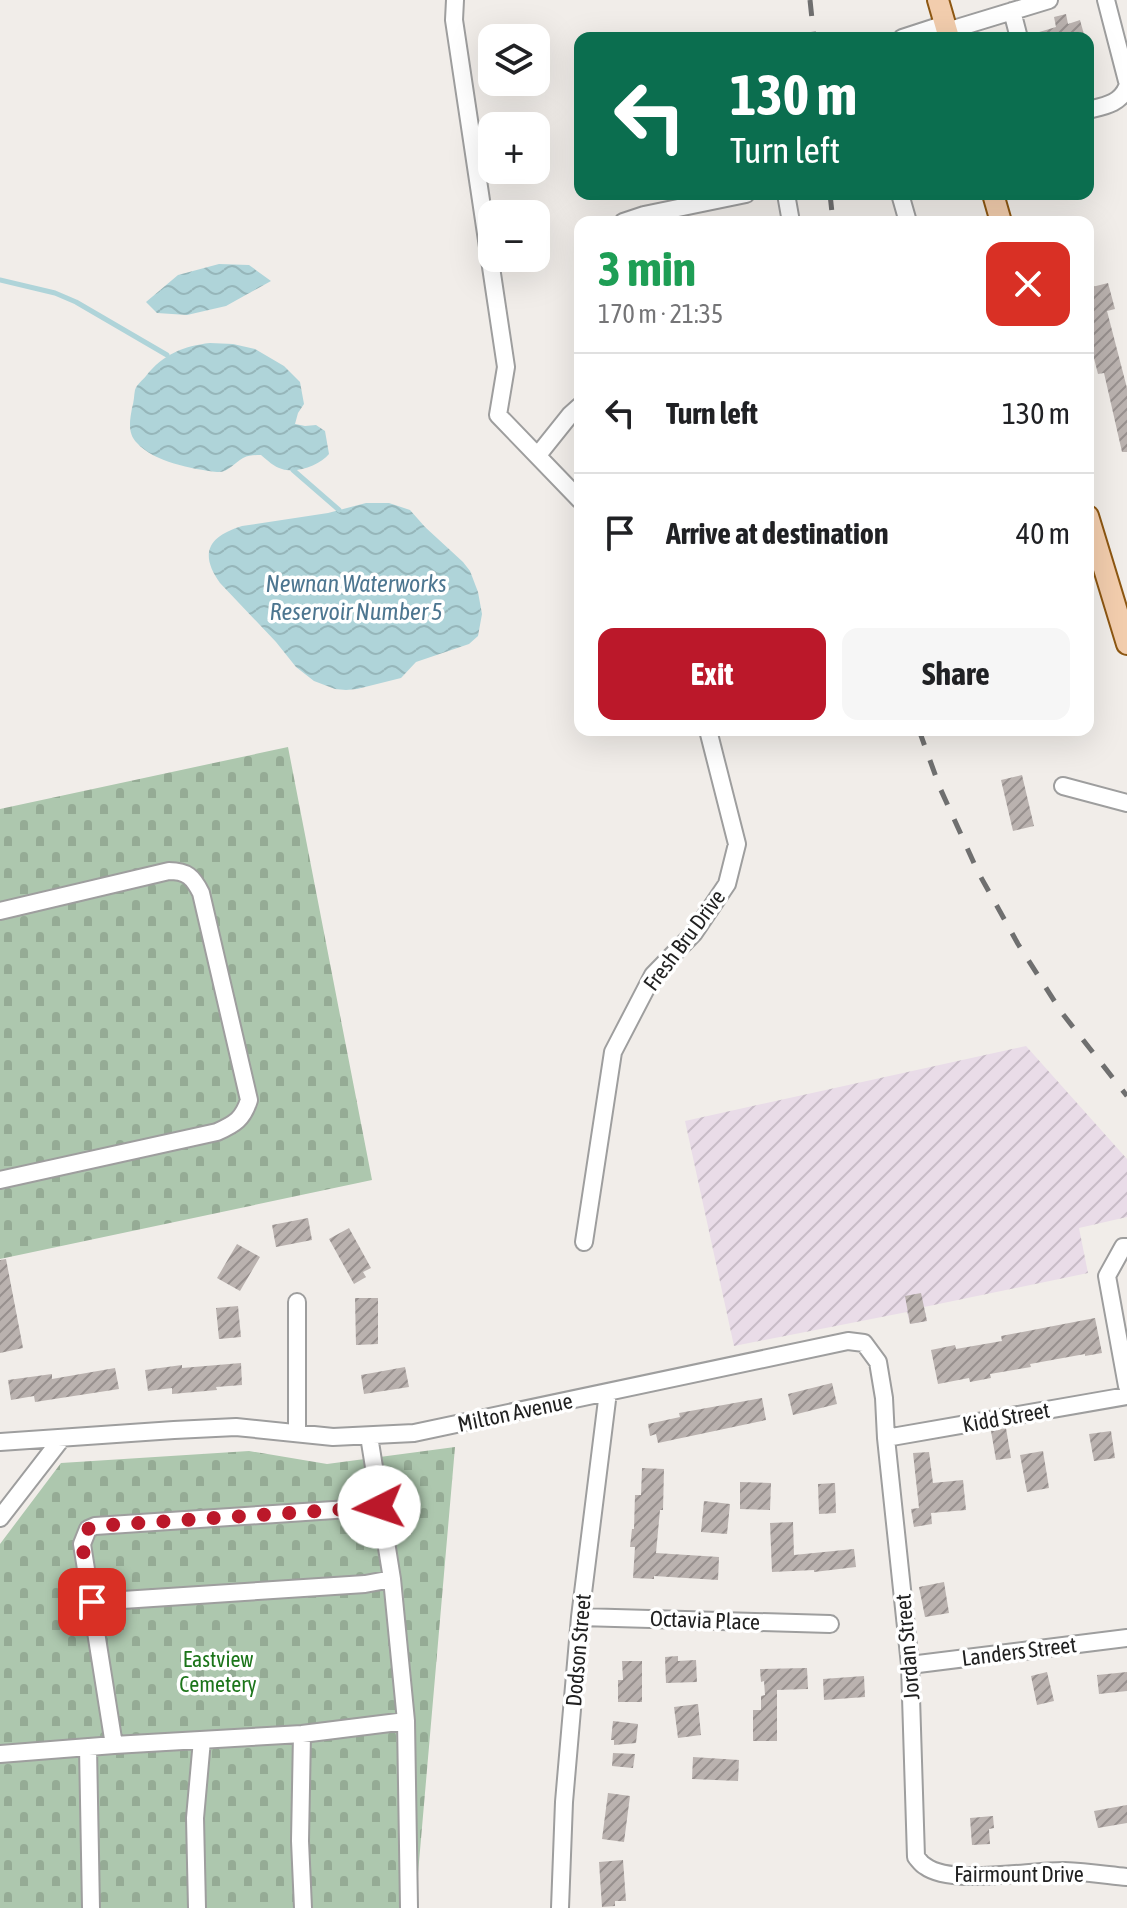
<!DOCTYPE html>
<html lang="en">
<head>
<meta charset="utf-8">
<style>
  :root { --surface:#fff; --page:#f6f6f6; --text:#202124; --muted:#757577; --line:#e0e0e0; --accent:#bb182a }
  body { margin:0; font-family:"Asap Condensed",sans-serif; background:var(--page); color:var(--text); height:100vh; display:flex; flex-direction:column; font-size:30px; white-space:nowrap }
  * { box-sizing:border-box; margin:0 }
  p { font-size:26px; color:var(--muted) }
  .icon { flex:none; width:44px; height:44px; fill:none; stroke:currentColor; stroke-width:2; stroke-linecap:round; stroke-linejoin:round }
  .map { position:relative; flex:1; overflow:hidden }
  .details { position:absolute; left:574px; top:216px; width:520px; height:520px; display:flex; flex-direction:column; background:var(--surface); border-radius:16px; box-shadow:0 8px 32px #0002 }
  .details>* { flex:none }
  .top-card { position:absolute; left:574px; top:32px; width:520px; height:168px; border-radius:16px; box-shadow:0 8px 32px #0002; background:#0b6e4f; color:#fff; overflow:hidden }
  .fabs { position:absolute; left:478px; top:24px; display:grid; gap:16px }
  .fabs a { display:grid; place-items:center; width:72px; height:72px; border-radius:16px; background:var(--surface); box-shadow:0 8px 32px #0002; font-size:40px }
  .pin { position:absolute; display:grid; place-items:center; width:68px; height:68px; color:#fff; margin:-34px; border-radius:16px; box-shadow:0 4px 12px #0006 }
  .me { position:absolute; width:88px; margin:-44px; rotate:266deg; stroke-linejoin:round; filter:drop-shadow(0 0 6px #0008) }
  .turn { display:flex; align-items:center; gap:28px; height:168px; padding:0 24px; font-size:36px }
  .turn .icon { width:104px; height:104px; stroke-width:2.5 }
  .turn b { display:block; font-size:56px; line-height:68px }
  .round { display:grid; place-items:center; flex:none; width:84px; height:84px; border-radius:16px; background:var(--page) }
  .overview { display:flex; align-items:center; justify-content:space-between; height:136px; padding:0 24px }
  h1 { font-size:48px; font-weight:700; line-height:60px; color:#1e9e55 }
  .action { display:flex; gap:16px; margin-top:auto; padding:16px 24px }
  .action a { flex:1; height:92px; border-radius:16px; background:var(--accent); color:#fff; font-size:32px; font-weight:700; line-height:92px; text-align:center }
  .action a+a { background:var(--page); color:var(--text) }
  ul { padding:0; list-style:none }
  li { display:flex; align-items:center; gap:24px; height:120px; padding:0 24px; border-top:2px solid var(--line) }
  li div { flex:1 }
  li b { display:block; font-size:30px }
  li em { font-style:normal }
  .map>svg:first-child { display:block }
  .industrial { fill:url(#industrial-furrows) }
  .cemetery { fill:url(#cemetery-stones) }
  .water { fill:url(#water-waves) }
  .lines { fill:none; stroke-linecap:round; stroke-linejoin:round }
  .stream { stroke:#afd4d9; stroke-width:5 }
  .building { fill:url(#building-hatch) }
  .minor-casing { stroke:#9e9e9e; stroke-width:20 }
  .major-casing { stroke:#8d5712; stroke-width:24 }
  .minor { stroke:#fff; stroke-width:16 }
  .major { stroke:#f2cdad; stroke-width:20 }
  .rail { stroke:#6f6f6f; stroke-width:5; stroke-dasharray:16 16; stroke-linecap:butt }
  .route { stroke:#bb182a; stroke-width:14; stroke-dasharray:0 25.2 }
  .labels { text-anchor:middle; stroke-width:7; stroke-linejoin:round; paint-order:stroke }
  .street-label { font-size:22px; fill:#212121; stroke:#fff }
  .park-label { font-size:22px; fill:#1c751a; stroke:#fff }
  .water-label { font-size:24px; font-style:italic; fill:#4d7690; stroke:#fff }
</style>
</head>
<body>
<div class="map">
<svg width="1127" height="1908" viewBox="0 0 1127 1908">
  <defs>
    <pattern id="industrial-furrows" width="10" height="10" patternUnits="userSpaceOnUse" patternTransform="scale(2)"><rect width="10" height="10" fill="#e9dce8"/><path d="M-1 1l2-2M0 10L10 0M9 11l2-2" fill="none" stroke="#c8bcc7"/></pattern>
    <pattern id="cemetery-stones" width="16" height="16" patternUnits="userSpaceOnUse" patternTransform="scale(2)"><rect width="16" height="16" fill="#adc7ae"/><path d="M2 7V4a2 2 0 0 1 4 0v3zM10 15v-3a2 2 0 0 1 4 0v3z" fill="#95ab95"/></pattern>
    <pattern id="water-waves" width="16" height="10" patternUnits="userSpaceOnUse" patternTransform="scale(2)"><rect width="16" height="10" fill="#afd4d9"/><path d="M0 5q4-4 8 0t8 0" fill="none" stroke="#96b6ba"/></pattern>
    <pattern id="building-hatch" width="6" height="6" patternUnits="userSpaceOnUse" patternTransform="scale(2)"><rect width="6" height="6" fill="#bab2af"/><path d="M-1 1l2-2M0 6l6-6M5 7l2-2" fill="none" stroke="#97908e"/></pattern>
  </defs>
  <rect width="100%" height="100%" fill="#f1ede9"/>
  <path class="industrial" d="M1026,1046l101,113v58l-48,11 9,45 -164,34 3,14 -17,3 -3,-12 -173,34 -49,-225z"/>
  <path class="cemetery" d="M288,747l84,433 -372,79v-450z
    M455,1447l-40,461h-415v-364l61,-81 188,-12 78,13z"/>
  <path class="water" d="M219,264l30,1 22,16 -45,25 -39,9 -30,-2 -11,-11 32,-27z
    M210,343l23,1 22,5 29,17 16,16 4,22 -6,9 -3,11 10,2 11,-1 9,6 4,23c-9,11 -32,20 -47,15 -8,-2 -15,-9 -21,-14 -7,0 -12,0 -18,3 -9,5 -15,15 -26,14 -25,-3 -63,-10 -80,-29 -10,-10 -7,-23 -5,-35 2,-6 2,-13 3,-18 2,-6 8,-10 11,-14 17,-22 38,-30 64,-33z
    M366,503h23l21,7 15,17 38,35 7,9 8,21 4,22 -4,22 -9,8 -53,18 -15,16 -44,11 -11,1 -11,-1 -21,-8 -18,-14 -20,-25 -56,-59c-22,-31 -10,-47 22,-57l86,-13z"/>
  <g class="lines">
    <path class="stream" d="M0,280l55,13 21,9 91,53
      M293,470l46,40"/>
  </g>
  <path class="building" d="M1066,14l2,10 12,-4 5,18h-55l-1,-3 27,-8 -2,-10z
    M1108,283l7,26 -8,2 20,77v64h-5l-18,-79 -6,1 -10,-39v-47z
    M1022,775l12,51 -21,5 -12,-51z
    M308,1218l4,22 -36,7 -4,-22z
    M349,1228l22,40 -8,4 3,5 -12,7 -25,-45z
    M237,1244l23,13 -20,34 -23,-13z
    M6,1259l17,89 -23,5v-93z
    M921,1293l6,28 -17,3 -5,-28z
    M355,1298h23v46l-22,1z
    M238,1306l3,31 -22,2 -3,-31z
    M1095,1318l7,35 -17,3v-2l-55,10 1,3 -41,7 1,4 -21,4 -1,-4 -31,6 -7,-34 24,-5 1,4 46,-8 -1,-5z
    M241,1363l1,22 -26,2 1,3 -45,4v-6l-24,3 -3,-21 37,-5v3z
    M405,1367l4,20 -45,7 -3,-19z
    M115,1368l4,21 -84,13 -1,-6 -23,4 -3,-20 44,-6v5z
    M832,1383l5,21 -44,11 -5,-21z
    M762,1398l4,22 -108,23 -2,-9 -6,2 -2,-12 32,-7 -1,-4z
    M1006,1428l5,30 -15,2 -5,-29z
    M1111,1431l4,27 -21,3 -5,-27z
    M1043,1451l6,37 -22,4 -7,-37z
    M929,1452l4,31 30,-3 3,30 -35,3 1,11 -18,3 -3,-18 8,-1 -6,-55z
    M642,1468l22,1 -1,41h-3l-4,43 63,4 -1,23 -64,-4v3l-21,-1 2,-31h-5l2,-18h2l1,-34h6z
    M740,1482l31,1 -1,27 -30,-1z
    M835,1483l1,30 -17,1 -1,-30z
    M704,1501l26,3 -3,30 -26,-2z
    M793,1522l1,33 60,-6 2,18 -42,5v-2l-42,2 -2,-49z
    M944,1582l5,31 -24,4 -6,-30z
    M678,1656v5l18,-1 1,22 -31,1 -1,-26z
    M622,1661h20v41h-24v-22h5z
    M807,1668l1,21 -31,1v51h-24v-31h8v-14l4,-1 -1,-14 -3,1 -1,-13z
    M1047,1672l7,29 -17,4 -6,-29z
    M1127,1672v19l-28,3 -2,-19z
    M864,1676l1,21 -41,3 -1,-21z
    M698,1704l3,31 -23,3 -4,-31z
    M613,1721l25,3 -2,19 -22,2v-5h-3z
    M613,1753l22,1 -2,14 -21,-2z
    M693,1757l46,3 -1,21 -46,-2z
    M608,1793l22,3 -6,46 -22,-3z
    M1127,1805v18l-29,5 -4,-17z
    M993,1816l1,12 -5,1 1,15 -18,1 -2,-27z
    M623,1860l3,41h-11v5l-13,1 -3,-45z"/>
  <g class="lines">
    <defs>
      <path id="minor" d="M455,0l-1,20 52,347 -8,48 82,85
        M1106,0l21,81
        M1012,11l7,27
        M947,31l102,-31
        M902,38l43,-14
        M1088,110c16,-4 32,-6 39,-23
        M786,194l5,28
        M900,194l8,28
        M623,222l21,-7 102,-21
        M538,455l32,-40 10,-9
        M1063,786l64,17
        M0,911l169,-40c18,0 24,6 32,22l48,207c-6,19 -14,24 -32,32l-217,48
        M584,1242l29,-190 40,-77 41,-42 33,-49 10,-40 -29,-114
        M1127,1247h-4l-16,29 20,110
        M297,1432v-130
        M369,1436l23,143 14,142 3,187
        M886,1438l241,-42
        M0,1442l174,-12 62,-3 97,10 81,-4 434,-92 16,2 14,19 6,36 2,40 24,227 6,192c3,3 5,7 9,9 26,20 107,4 140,5 21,1 42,4 62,6
        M0,1518l62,-80
        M92,1602l273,-18 27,-5
        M580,1617l250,7
        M910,1665l217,-27
        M302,1734l-2,107 3,67
        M114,1745l-32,-201 6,-15 7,-3 284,-19
        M88,1747l3,161
        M0,1754l114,-9 188,-11 104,-13
        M197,1908l-2,-90 7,-78
        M560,1908l4,-106 16,-185 28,-225"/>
      <path id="major" d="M938,0l11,38
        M993,194l8,28
        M1088,516l39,128"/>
    </defs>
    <use href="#minor" class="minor-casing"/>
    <use href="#major" class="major-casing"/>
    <use href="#minor" class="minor"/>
    <use href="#major" class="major"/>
    <path class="rail" d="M810,0l4,38
      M830,194l3,28
      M919,730l21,58 38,84 40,72 44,69 65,83"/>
  </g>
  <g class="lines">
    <path class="route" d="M92,1602l-10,-58 6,-15 7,-3 284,-19"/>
  </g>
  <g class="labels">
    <g class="street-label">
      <text transform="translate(684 940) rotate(-53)" y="8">Fresh Bru Drive</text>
      <text transform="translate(515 1412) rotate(-12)" y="8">Milton Avenue</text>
      <text transform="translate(1006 1417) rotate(-10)" y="8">Kidd Street</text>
      <text transform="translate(705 1620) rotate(2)" y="8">Octavia Place</text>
      <text transform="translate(907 1647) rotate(-95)" y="8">Jordan Street</text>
      <text transform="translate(578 1650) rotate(-85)" y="8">Dodson Street</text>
      <text transform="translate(1019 1651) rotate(-7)" y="8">Landers Street</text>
      <text x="1019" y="1882">Fairmount Drive</text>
    </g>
    <g class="park-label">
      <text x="218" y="1667">Eastview<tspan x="218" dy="25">Cemetery</tspan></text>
    </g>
    <g class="water-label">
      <text x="356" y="592">Newnan Waterworks<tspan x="356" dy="28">Reservoir Number 5</tspan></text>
    </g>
  </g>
</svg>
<div class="fabs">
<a><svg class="icon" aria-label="layers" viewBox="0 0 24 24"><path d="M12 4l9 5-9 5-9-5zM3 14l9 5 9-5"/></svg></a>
<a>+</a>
<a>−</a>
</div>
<div class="pin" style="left:92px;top:1602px;background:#d93025"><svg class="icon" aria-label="arrive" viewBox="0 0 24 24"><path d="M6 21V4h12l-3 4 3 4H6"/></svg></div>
<svg class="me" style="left:379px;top:1507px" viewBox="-20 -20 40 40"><circle r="19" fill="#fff"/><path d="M0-13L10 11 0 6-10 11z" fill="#bb182a"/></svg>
<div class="top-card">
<div class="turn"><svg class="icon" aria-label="left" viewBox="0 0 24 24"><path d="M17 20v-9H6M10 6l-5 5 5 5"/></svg><div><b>130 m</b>Turn left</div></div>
</div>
<section class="details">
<div class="overview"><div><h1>3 min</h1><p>170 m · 21:35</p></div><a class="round" style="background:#d93025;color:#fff"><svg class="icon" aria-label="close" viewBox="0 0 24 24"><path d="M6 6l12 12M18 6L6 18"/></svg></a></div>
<ul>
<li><svg class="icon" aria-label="left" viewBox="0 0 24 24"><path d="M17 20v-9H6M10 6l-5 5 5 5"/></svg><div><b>Turn left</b></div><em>130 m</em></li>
<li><svg class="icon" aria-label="arrive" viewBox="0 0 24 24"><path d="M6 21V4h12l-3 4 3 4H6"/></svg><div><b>Arrive at destination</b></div><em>40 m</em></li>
</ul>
<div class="action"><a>Exit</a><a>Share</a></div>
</section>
</div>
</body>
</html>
